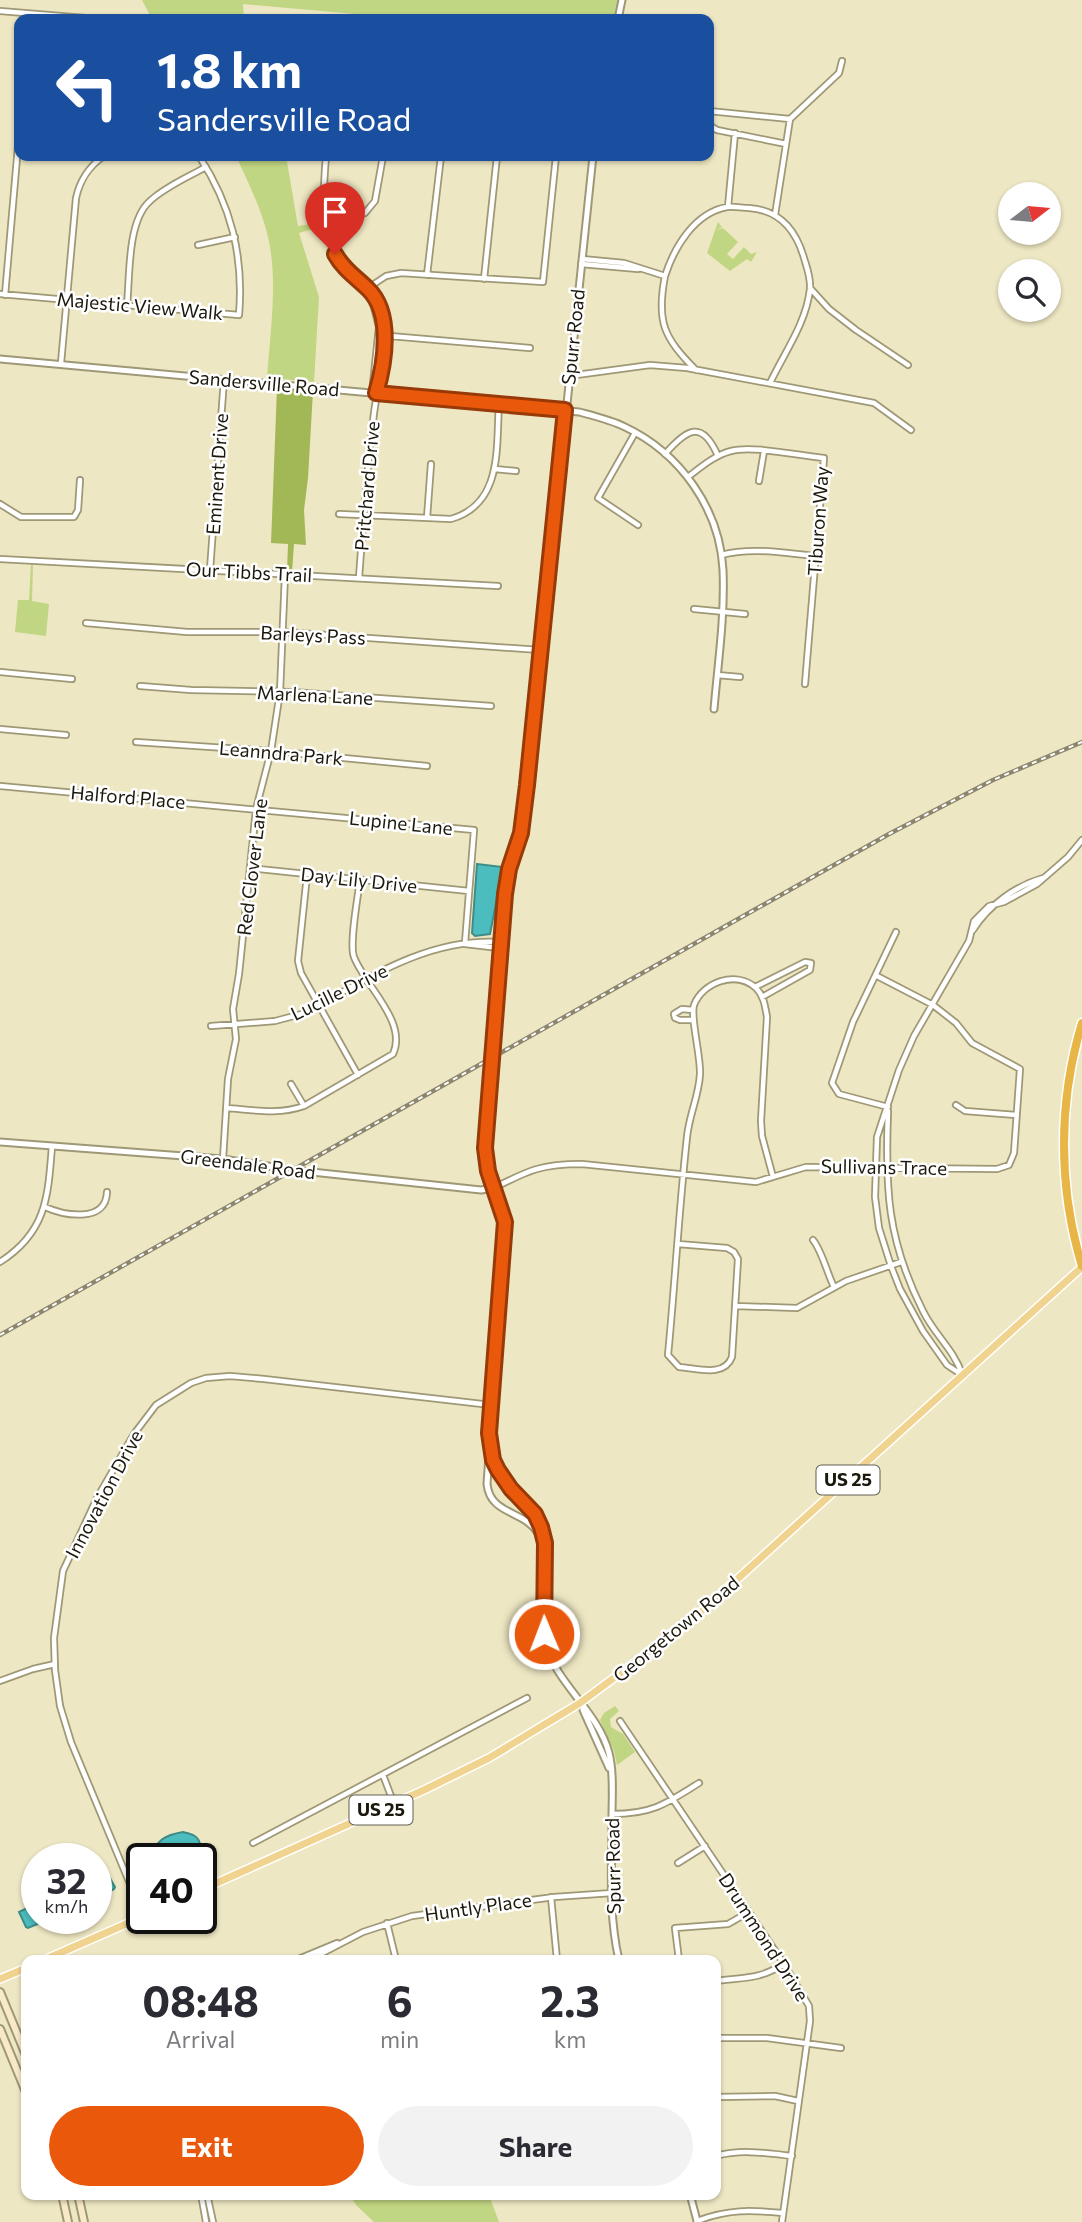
<!DOCTYPE html>
<html lang="en">
<head>
<meta charset="utf-8">
<style>
  :root { --surface:#fff; --page:#f2f2f3; --text:#2b2b33; --muted:#7c7c81; --accent:#ea580c }
  body { margin:0; font-family:Commissioner,sans-serif; background:var(--page); color:var(--text); height:100vh; display:flex; flex-direction:column; font-size:26px; white-space:nowrap }
  * { box-sizing:border-box; margin:0 }
  p { font-size:23px; color:var(--muted) }
  .icon { flex:none; width:38px; height:38px; fill:none; stroke:currentColor; stroke-width:2; stroke-linecap:round; stroke-linejoin:round }
  .map { position:relative; flex:1; overflow:hidden }
  .details { position:absolute; left:21px; top:1955px; width:700px; height:245px; display:flex; flex-direction:column; background:var(--surface); border-radius:14px; box-shadow:0 2px 5px #0004 }
  .details>* { flex:none }
  .hud { position:absolute; left:14px; top:14px; width:700px; height:147px; border-radius:14px; box-shadow:0 2px 5px #0004; background:#1a4fa0; color:#fff; overflow:hidden }
  .needle { width:46px; rotate:74deg }
  .fabs { position:absolute; left:998px; top:182px; display:grid; gap:14px }
  .fabs a { display:grid; place-items:center; width:63px; height:63px; border-radius:50%; background:var(--surface); box-shadow:0 2px 5px #0004; font-size:35px }
  .speed { position:absolute; left:21px; top:1843px; display:flex; gap:14px; font-size:35px; font-weight:700; text-align:center }
  .speed>* { display:grid; place-content:center; width:91px; height:91px; border-radius:50%; background:var(--surface); box-shadow:0 2px 5px #0004; line-height:1 }
  .speed small { font-size:18px; font-weight:400 }
  .speed .limit { border:4px solid #111; border-radius:10px; background:#fff; color:#111 }
  .pin { position:absolute; display:grid; place-items:center; width:60px; height:60px; color:#fff; margin:-72px -30px; border-radius:50% 50% 50% 0; rotate:-45deg; box-shadow:0 0 7px #0007 }
  .pin .icon { rotate:45deg }
  .me { position:absolute; width:77px; margin:-38px; rotate:359deg; stroke-linejoin:round; filter:drop-shadow(0 0 5px #0008) }
  .turn { display:flex; align-items:center; gap:24px; height:147px; padding:0 28px; font-size:32px }
  .turn .icon { width:91px; height:91px; stroke-width:2.5 }
  .turn b { display:block; font-size:49px; line-height:60px }
  .eta { display:flex; justify-content:space-evenly; align-items:center; height:119px; text-align:center }
  .eta b { font-size:42px; font-weight:700; line-height:49px }
  .primary-button { display:flex; gap:14px; margin-top:auto; padding:14px 28px }
  .primary-button a { flex:1; height:80px; border-radius:42px; background:var(--accent); color:#fff; font-size:28px; font-weight:700; line-height:80px; text-align:center }
  .primary-button a+a { background:var(--page); color:var(--text) }
  .map>svg:first-child { display:block }
  .green { fill:#c1d682 }
  .forest { fill:#a2b857 }
  .water { fill:#4cbdbe; stroke:#3e8c89; stroke-width:2 }
  .lines { fill:none; stroke-linecap:round; stroke-linejoin:round }
  .minor-casing { stroke:#9f9876; stroke-width:8 }
  .tertiary-casing { stroke:#9f9876; stroke-width:9 }
  .secondary-casing { stroke:#9f9876; stroke-width:10 }
  .primary-casing { stroke:#fff; stroke-width:10 }
  .motorway-casing { stroke:#fff; stroke-width:11 }
  .minor { stroke:#fff; stroke-width:4.5 }
  .tertiary { stroke:#fff; stroke-width:5 }
  .secondary { stroke:#f8e9c8; stroke-width:6 }
  .primary { stroke:#f1d390; stroke-width:7 }
  .motorway { stroke:#e7b646; stroke-width:8 }
  .rail-casing { stroke:#8b866d; stroke-width:4.5 }
  .rail { stroke:#fff; stroke-width:2; stroke-dasharray:5; stroke-linecap:butt }
  .route-casing { stroke:#983908; stroke-width:18 }
  .route { stroke:#ea580c; stroke-width:12 }
  .labels { text-anchor:middle; stroke-width:5; stroke-linejoin:round; paint-order:stroke }
  .shield { fill:#fff; stroke:#605e55; stroke-width:2 }
  .shield-label { font-size:18px; font-weight:bold; fill:#1c190c }
  .street-label { font-size:19px; fill:#1c190c; stroke:#fff }
</style>
</head>
<body>
<div class="map">
<svg width="1082" height="2222" viewBox="0 0 1082 2222">
  <rect width="100%" height="100%" fill="#eee7c3"/>
  <path class="green" d="M142,0h476l-4,19h-203l-168,-15 1,15h-92z
    M236,156h50l12,70 24,-4 1,4 -24,7 20,64 -5,85 -47,-4c3,-43 10,-89 3,-131 -5,-31 -21,-63 -34,-91z
    M718,222l4,5 -6,3 7,-2 15,14 -11,12 6,5 11,-12 7,7 6,-2 -6,10 -4,-3 -17,12 -23,-18z
    M31,564l2,1 -1,36 17,3 -3,32 -31,-4 3,-32h11z
    M615,1706l4,5 -9,8 1,8 12,7 12,18 -18,13 -3,-14 -14,-31 4,-7z
    M469,2195h20l10,27h-125l-18,-17 -6,-10z"/>
  <path class="forest" d="M277,388l36,3 -5,87 -4,32 2,35 -12,-1 -2,28 -5,-1 1,-27 -17,-1z"/>
  <path class="water" d="M477,864l26,3 -13,67 -15,2 -3,-3z
    M183,1832c8,2 15,3 17,12 -10,18 -31,15 -49,14 5,-18 14,-23 32,-26z
    M107,1873l8,14 -1,2 -18,10v-22z
    M37,1903v15h15l-24,10 -2,-1 -7,-15z"/>
  <g class="lines">
    <defs>
      <path id="minor" d="M0,11l98,8
        M709,111l81,8
        M709,125l8,5 69,14
        M326,156c-3,35 -6,78 15,109 13,20 39,26 43,52 5,32 -6,65 -10,96 -7,55 -11,110 -15,165
        M728,207l7,-74
        M775,215l15,-96 49,-46 3,-12
        M326,220l39,-7 10,-12 8,-45
        M198,245l37,-8
        M582,259l42,4 41,13c-9,46 -1,62 31,94
        M581,264l57,5
        M427,275l14,-119
        M665,276c9,-28 29,-63 62,-69 7,-1 15,1 22,1 30,2 47,22 55,50 3,10 7,20 6,31 -4,35 -26,64 -40,94
        M484,279l13,-123
        M368,288l18,-12 15,-3 142,9 13,-126
        M810,288l19,21 27,21 52,35
        M0,294l239,21c5,-59 -8,-110 -40,-159
        M5,295l14,-160
        M371,295l8,32 -6,57 3,8
        M127,305c3,-29 0,-84 23,-104 15,-14 38,-24 56,-34
        M378,335l152,13
        M61,363l15,-165c4,-18 12,-31 28,-42
        M569,376l81,-11 37,3 187,35 37,27
        M635,433l-37,65 40,27
        M665,454c22,-25 37,-35 53,2
        M495,469l21,2
        M688,477c13,-10 27,-22 43,-26 22,-6 69,5 93,7l-19,226
        M759,481l5,-30
        M0,504l21,13h53l4,-7 2,-30
        M339,514l112,5c52,-15 45,-71 48,-115
        M427,518l4,-54
        M721,555c31,-8 63,-2 94,1
        M0,559l498,27
        M210,570l14,-191
        M694,609l51,5
        M86,623l101,9h97l256,18
        M0,672l72,7
        M717,675l23,2
        M140,686l51,4 101,2 199,14
        M0,729l66,6
        M136,742l135,9 156,15
        M0,786l474,44 -9,113
        M250,868l219,23
        M307,875l-9,86 3,12 57,102
        M973,930c15,-24 42,-44 70,-52
        M465,944l34,4
        M755,987l50,-25 6,1 -1,7 -48,27
        M693,1010l-11,-1 -8,5 1,4 5,2h13
        M211,1026l64,-5 30,-8c62,-34 122,-75 194,-71
        M291,1084l13,22
        M956,1105l9,6 51,4
        M888,1107l-49,-13 -7,-11 21,-61 43,-90
        M227,1108c26,2 52,7 77,-2l89,-52c15,-32 -28,-68 -39,-97 -5,-13 4,-61 6,-77
        M888,1111c-3,77 -1,129 35,200 11,23 31,39 39,63
        M223,1159l5,-80 8,-40 -3,-30 6,-35 17,-165 15,-58 9,-59 5,-117
        M494,1188c35,-18 48,-24 88,-24l174,18 50,-15 191,2 12,-4 5,-12 6,-84 -48,-26 -16,-20 -23,-18 -56,-29
        M45,1207c18,8 61,17 62,-15
        M813,1240c9,11 14,33 21,47
        M678,1244l49,4 7,4 4,7 -6,98c-8,21 -35,11 -53,10l-11,-12c7,-72 11,-146 19,-218 2,-22 12,-41 13,-63 1,-17 -10,-58 -6,-69 9,-23 42,-35 62,-17 8,8 9,18 11,29l-6,104 1,15 11,41
        M0,1262c47,-30 48,-66 52,-116
        M735,1306l62,2 49,-27 55,-19
        M962,1375l-15,-10 -24,-34 -23,-42 -9,-23 -12,-38 -4,-31 2,-60 22,-67 15,-34 55,-95 5,-20 15,-15 15,-4 33,-18 31,-27 14,-17
        M0,1681l33,-12 22,-5
        M620,1721l164,243 25,42 1,15 -28,201
        M383,1775l11,29
        M612,1814c40,0 54,-10 87,-31
        M253,1843l274,-145
        M678,1863l27,-17
        M551,1897l6,63
        M142,1913l-71,-171 -11,-36 -5,-36 -1,-32 9,-67 34,-73 37,-64 22,-29 35,-22 15,-5 24,-2 34,3 227,26
        M387,1923l9,37
        M296,1960l41,-17
        M309,1960l54,-28 49,-16 142,-19 58,-4
        M679,1960l-4,-32 53,-4 21,-12
        M716,1981c29,-4 42,-1 68,-17
        M716,2038h51l74,10
        M716,2097l59,-1 23,5
        M716,2156c25,-7 50,-3 76,0
        M201,2194l5,28
        M207,2194l6,28
        M697,2221c31,-12 54,-11 86,-8"/>
      <path id="tertiary" d="M618,19l4,-19
        M593,156l-66,629 -6,48 -12,36 -4,25 -20,254 3,23 17,51 -18,262c3,31 37,26 51,49 14,21 -1,82 7,110 12,42 53,68 64,110 5,20 3,43 3,64 0,46 -4,97 7,143
        M0,359l579,53c15,4 32,8 46,15 55,26 95,82 98,143 2,46 -5,93 -9,139
        M0,1142l223,17 70,11 188,20 13,-2
        M491,1447c6,38 45,55 53,92
        M583,1710l26,58
        M690,2194l7,27"/>
      <path id="secondary" d="M0,1992l26,63
        M0,2029l26,63
        M62,2194l6,28
        M78,2194l6,28"/>
      <path id="primary" d="M201,1890l223,-100 65,-32 91,-55 111,-82 391,-354
        M44,1960l98,-43
        M0,1979l26,-11"/>
      <path id="motorway" d="M1082,1023c-24,79 -24,164 0,243"/>
    </defs>
    <use href="#minor" class="minor-casing"/>
    <use href="#tertiary" class="tertiary-casing"/>
    <use href="#secondary" class="secondary-casing"/>
    <use href="#primary" class="primary-casing"/>
    <use href="#motorway" class="motorway-casing"/>
    <use href="#minor" class="minor"/>
    <use href="#tertiary" class="tertiary"/>
    <use href="#secondary" class="secondary"/>
    <use href="#primary" class="primary"/>
    <use href="#motorway" class="motorway"/>
    <defs>
      <path id="rail" d="M0,1335l889,-501 104,-54 89,-38"/>
    </defs>
    <use href="#rail" class="rail-casing"/>
    <use href="#rail" class="rail"/>
  </g>
  <g class="lines">
    <defs>
      <path id="route" d="M335,254c9,16 21,23 33,35 25,24 17,74 8,104l189,17 -38,375 -6,48 -12,36 -4,25 -20,254 3,23 17,51 -16,211 4,27 5,10 13,19 24,25 6,13 4,16 -1,91"/>
    </defs>
    <use href="#route" class="route-casing"/>
    <use href="#route" class="route"/>
  </g>
  <g class="labels">
    <g class="shield">
      <rect x="816.5" y="1465.5" width="63" height="29" rx="5"/>
      <rect x="349.5" y="1795.5" width="63" height="29" rx="5"/>
    </g>
    <g class="shield-label">
      <text x="848" y="1486">US 25</text>
      <text x="381" y="1816">US 25</text>
    </g>
    <g class="street-label">
      <text transform="translate(140 306) rotate(5)" y="7">Majestic View Walk</text>
      <text transform="translate(573 337) rotate(-84)" y="7">Spurr Road</text>
      <text transform="translate(264 383) rotate(5)" y="7">Sandersville Road</text>
      <text transform="translate(217 474) rotate(-86)" y="7">Eminent Drive</text>
      <text transform="translate(367 486) rotate(-85)" y="7">Pritchard Drive</text>
      <text transform="translate(818 521) rotate(-86)" y="7">Tiburon Way</text>
      <text transform="translate(249 572) rotate(3)" y="7">Our Tibbs Trail</text>
      <text transform="translate(313 635) rotate(3)" y="7">Barleys Pass</text>
      <text transform="translate(315 695) rotate(3)" y="7">Marlena Lane</text>
      <text transform="translate(281 753) rotate(5)" y="7">Leanndra Park</text>
      <text transform="translate(128 797) rotate(5)" y="7">Halford Place</text>
      <text transform="translate(401 823) rotate(6)" y="7">Lupine Lane</text>
      <text transform="translate(252 867) rotate(-83)" y="7">Red Clover Lane</text>
      <text transform="translate(359 880) rotate(6)" y="7">Day Lily Drive</text>
      <text transform="translate(339 992) rotate(-26)" y="7">Lucille Drive</text>
      <text transform="translate(248 1164) rotate(7)" y="7">Greendale Road</text>
      <text transform="translate(884 1167) rotate(1)" y="7">Sullivans Trace</text>
      <text transform="translate(104 1494) rotate(-62)" y="7">Innovation Drive</text>
      <text transform="translate(676 1629) rotate(-39)" y="7">Georgetown Road</text>
      <text transform="translate(613 1866) rotate(-91)" y="7">Spurr Road</text>
      <text transform="translate(478 1907) rotate(-8)" y="7">Huntly Place</text>
      <text transform="translate(764 1937) rotate(57)" y="7">Drummond Drive</text>
    </g>
  </g>
</svg>
<div class="fabs">
<a><svg class="needle" viewBox="-14 -14 28 28"><path d="M0-13l5 13h-10z" fill="#e53935"/><path d="M0 13l5-13h-10z" fill="#7c7c81"/></svg></a>
<a><svg class="icon" aria-label="search" viewBox="0 0 24 24"><circle cx="10" cy="10" r="6"/><path d="M15 15l6 6"/></svg></a>
</div>
<div class="speed"><div>32<small>km/h</small></div><div class="limit">40</div></div>
<div class="pin" style="left:335px;top:254px;background:#d93025"><svg class="icon" aria-label="arrive" viewBox="0 0 24 24"><path d="M6 21V4h12l-3 4 3 4H6"/></svg></div>
<svg class="me" style="left:544px;top:1634px" viewBox="-20 -20 40 40"><circle r="17" fill="#ea580c" stroke="#fff" stroke-width="3"/><path d="M0-11L8 9 0 5-8 9z" fill="#fff"/></svg>
<div class="hud">
<div class="turn"><svg class="icon" aria-label="left" viewBox="0 0 24 24"><path d="M17 20v-9H6M10 6l-5 5 5 5"/></svg><div><b>1.8 km</b>Sandersville Road</div></div>
</div>
<section class="details">
<div class="eta">
<div><b>08:48</b><p>Arrival</p></div>
<div><b>6</b><p>min</p></div>
<div><b>2.3</b><p>km</p></div>
</div>
<div class="primary-button"><a>Exit</a><a>Share</a></div>
</section>
</div>
</body>
</html>
